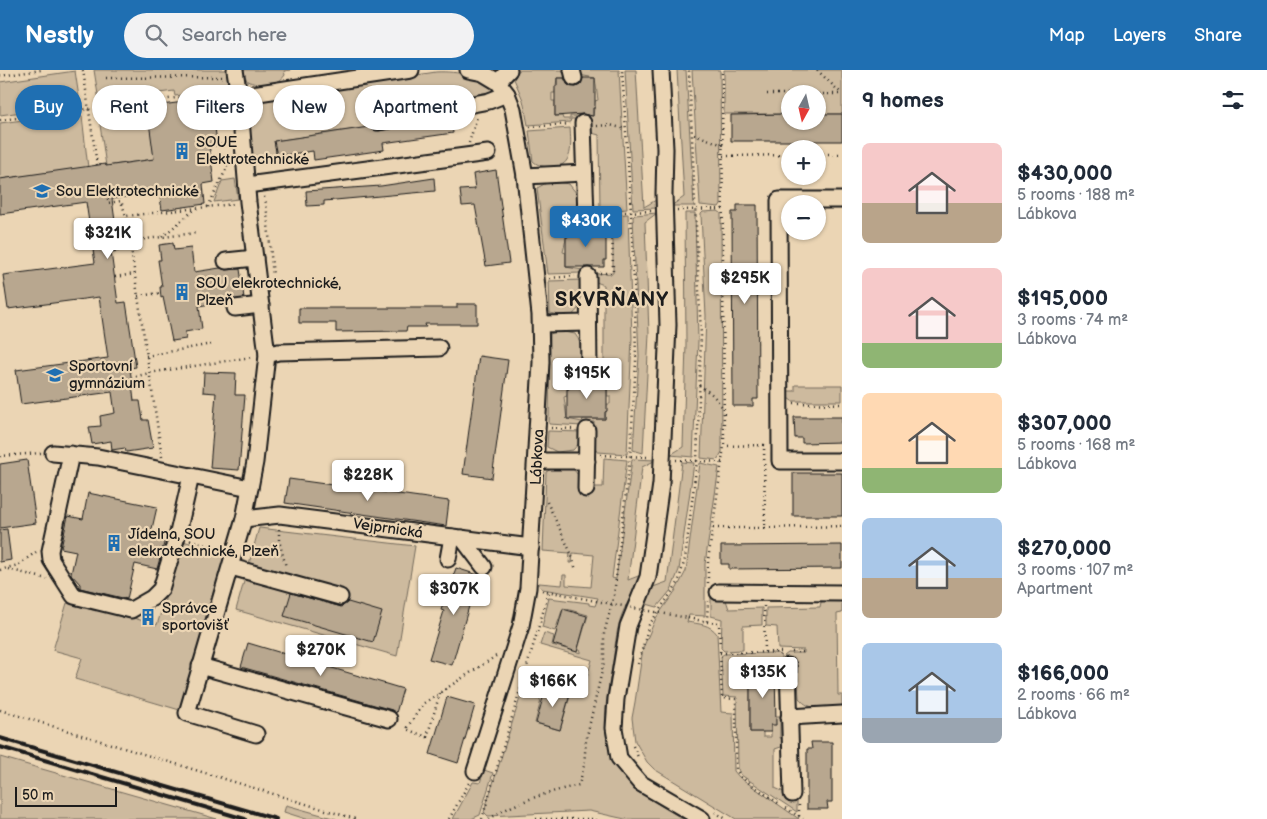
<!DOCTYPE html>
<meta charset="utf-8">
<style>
body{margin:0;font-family:"Balsamiq Sans",sans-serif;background:#f2f2f3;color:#1f2937;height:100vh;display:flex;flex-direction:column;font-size:19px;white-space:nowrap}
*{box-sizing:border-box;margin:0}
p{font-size:16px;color:#747a83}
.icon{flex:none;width:28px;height:28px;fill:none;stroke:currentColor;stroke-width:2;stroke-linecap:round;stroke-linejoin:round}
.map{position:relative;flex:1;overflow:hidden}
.side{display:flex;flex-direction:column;background:#fff;width:425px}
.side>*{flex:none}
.top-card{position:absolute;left:15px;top:15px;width:475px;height:45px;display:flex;gap:10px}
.needle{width:32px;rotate:188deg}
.fabs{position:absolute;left:781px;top:15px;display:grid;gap:10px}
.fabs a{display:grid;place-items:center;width:45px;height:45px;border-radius:50%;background:#fff;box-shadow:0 1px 4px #0004;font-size:25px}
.scale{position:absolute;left:15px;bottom:12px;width:102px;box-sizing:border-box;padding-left:5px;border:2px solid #1c1c1c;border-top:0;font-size:14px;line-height:18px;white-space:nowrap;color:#1c1c1c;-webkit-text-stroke:4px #ebd5b4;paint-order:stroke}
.price{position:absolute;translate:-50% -42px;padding:0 11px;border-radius:5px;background:#fff;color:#222;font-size:16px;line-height:32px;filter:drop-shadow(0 1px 2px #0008)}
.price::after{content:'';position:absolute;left:50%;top:30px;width:15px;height:11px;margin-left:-8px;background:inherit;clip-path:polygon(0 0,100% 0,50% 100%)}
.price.on{background:#1f6fb2;color:#fff}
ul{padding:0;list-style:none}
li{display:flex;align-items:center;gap:15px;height:125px;padding:0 20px}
li span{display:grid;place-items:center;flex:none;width:140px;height:100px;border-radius:8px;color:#555}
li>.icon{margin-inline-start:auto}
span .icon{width:60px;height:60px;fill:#fffc;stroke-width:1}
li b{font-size:21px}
h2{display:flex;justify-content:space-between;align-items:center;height:60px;padding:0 20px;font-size:21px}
.pill{padding:0 18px;border-radius:22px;background:#fff;box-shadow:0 1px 4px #0004;font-size:18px;line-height:45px}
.pill.on{background:#1f6fb2;color:#fff}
header{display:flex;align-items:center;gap:30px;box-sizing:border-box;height:70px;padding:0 25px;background:#1f6fb2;color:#fff}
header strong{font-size:24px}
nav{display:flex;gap:28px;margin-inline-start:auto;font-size:18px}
.search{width:350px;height:45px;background:#f2f2f3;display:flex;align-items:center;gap:12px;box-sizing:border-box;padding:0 18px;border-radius:28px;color:#747a83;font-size:19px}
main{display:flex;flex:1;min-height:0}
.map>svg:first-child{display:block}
</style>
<header>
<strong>Nestly</strong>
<div class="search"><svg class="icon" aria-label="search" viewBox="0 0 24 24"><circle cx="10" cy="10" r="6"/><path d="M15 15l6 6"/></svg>Search here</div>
<nav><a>Map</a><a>Layers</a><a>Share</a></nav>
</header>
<main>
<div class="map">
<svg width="842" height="749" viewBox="0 0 842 749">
<rect width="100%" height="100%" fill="#ebd5b4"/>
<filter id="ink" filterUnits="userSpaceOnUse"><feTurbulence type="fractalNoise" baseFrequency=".02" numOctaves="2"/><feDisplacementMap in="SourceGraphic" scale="10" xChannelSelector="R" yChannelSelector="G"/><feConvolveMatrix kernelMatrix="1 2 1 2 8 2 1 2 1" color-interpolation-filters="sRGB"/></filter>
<g filter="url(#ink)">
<g fill="#cdba9e" stroke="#746b5d">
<path d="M94 0H226L229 18 175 26 174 21 99 31Z"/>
<path d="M243 0H291L284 1 285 5C277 17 259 16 247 11Z"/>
<path d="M519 0H567V8H557L555 23H552V31H555V46H562L563 49H570V46H593L595 31 598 30 595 8 579 5V0H619L627 139 591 142 600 138 599 65 592 63 589 49H571L570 52 528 55 523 30 514 9Z"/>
<path d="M625 0H636L644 137 656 130 657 138 633 139Z"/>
<path d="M677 0H686L694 136H671L684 127Z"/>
<path d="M692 0H720L721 134 719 137 700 135Z"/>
<path d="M724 0H842V44H818V24H790V44H724Z"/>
<path d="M75 1 80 34 0 45V12Z"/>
<path d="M436 2C458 1 481 5 496 22L370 50 371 57 275 71 276 89 252 90 245 34 248 31Z"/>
<path d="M147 34 155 89 106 96 98 41Z"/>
<path d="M79 43 82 46 88 98 0 109V53Z"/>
<path d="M570 58C571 74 574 97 552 97 545 97 538 96 533 91L529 61Z"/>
<path d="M235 109 238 129 214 132 222 111Z"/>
<path d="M550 111 569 114 577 124 579 131V160H568L563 182 566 183V197L582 200 581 203 548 204 537 118Z"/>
<path d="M718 141 721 143 722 382 717 390 701 388 706 246 701 144 703 142Z"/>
<path d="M657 143 645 152 649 264 643 383 633 380 639 286 633 147 635 145Z"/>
<path d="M685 143H695L698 271 693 387 670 385 683 377 686 274Z"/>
<path d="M628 144 632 268 627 384 598 382 594 376V352H583L582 356 549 354 550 264 558 261 575 264C585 276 582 296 582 311L569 312 567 326 564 327 567 349 582 352 583 349H605L607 334H610V326H607V312L594 309 596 295 604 292V215L596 212 594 204 613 203V145Z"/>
<path d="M582 210C582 225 584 240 568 247L550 243 549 211Z"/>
<path d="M795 315H842V331H792L785 326 786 321H795Z"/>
<path d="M548 361 582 362 581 371 573 380 557 382 547 377Z"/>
<path d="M604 388 627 390 612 508 616 509 632 389 656 390 642 397 628 510 641 505C635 521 625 534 620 550 616 563 615 578 613 591 607 628 597 664 618 698 633 721 660 735 683 749H625L589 741 488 746 484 742 521 625 541 630 535 653 560 660 570 626 573 627 574 625 546 616 543 625 528 621 530 607 583 622 592 590 540 575 544 563 554 566 552 575 581 583V581L578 579 588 545 563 538 555 561 542 557 549 528 589 533V535L595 536 598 528 542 519 539 515V513L562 515 563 505H566V515L591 517 594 485 573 483 572 493H569L570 483 543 481 546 402 556 396 572 398 580 407V424L593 425V417H603Z"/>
<path d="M682 392 694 393 679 500 671 520 657 537 643 533 653 517 667 512Z"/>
<path d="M700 393 719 397 705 494V546L689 545 687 552C699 554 710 554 717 564L721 642 733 643 734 701 739 707 799 749H736L654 699 647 692 635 671 632 648 635 632 643 578 656 548 676 520 686 501Z"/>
<path d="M259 458 415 476 397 586 236 540Z"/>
<path d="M183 471 230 485 183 641 75 609 82 588 53 580 67 533 96 541 97 537 157 555Z"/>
<path d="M713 515H716V527L726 530 729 539 762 538V555L743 556V580L724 581 721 578 722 549 711 546V517Z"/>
<path d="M828 527 842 529V543L837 544 838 625H842V637C826 638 810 642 799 628L797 595H784V586L788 583H804V580L778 579 777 557 766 556V538L820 537 821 532 828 531Z"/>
<path d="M778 583 781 586 780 610H775V595H763V590H755V602L750 603V662H763V667H771V655L776 646H780V668H785L784 676 775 679V718L784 722 785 730 797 731V742L741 705 738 699 737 627 723 626 721 586 724 584Z"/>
<path d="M0 687 217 749H0Z"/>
<path d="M484 700 493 703 480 745 471 749H453L473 712 480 713Z"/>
<path d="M286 735 336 749H306L284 742Z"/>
</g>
<g fill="#b8a78f" stroke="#1c1c1c">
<path d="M557 8H564L568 15 576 17 581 14 583 8H595V38H593V46L583 44 555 46V16H557Z"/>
<path d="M191 31 193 44 213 42 217 73 209 74 214 112 203 114 205 134 162 140 159 122 112 129 119 181 111 182 118 233 126 232 136 297 130 298 134 331H140L143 350H148L153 378 126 382 125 378 112 380 111 371 92 374 89 357 101 356 100 346 115 343 112 322 21 334 16 300 108 288 99 227 8 239 3 205 95 193 86 132 0 144V109L105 94 106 96 154 89 147 37Z"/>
<path d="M790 44V51H818V44H842V71H731V45Z"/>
<path d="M451 48 453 63 383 73 384 80 314 90 313 81 277 86 274 71 369 57 379 61Z"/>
<path d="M496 100 509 193 486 196 475 135 462 136 460 120 475 119 473 104Z"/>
<path d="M434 108 435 121 324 131V135L307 136 306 121 381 116Z"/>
<path d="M737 135H757L758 329H753V336H733L732 142H737Z"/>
<path d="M568 160H606V190H604V197H566V167H568Z"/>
<path d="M173 173 174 180 191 178 194 202 220 198 226 200 240 199 244 228 199 236 202 259 185 262 186 269 172 271 163 227 161 228 160 217H162L158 190H161L159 175Z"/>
<path d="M457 234H477V254H425L426 257H407L406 261 336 262V253H299V238H457Z"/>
<path d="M479 286 508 290 492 408 463 404Z"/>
<path d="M204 302 236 303 235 325H245L239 400 210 398 216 323 203 322Z"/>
<path d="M607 311V341L605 342V349H567V319H569V312Z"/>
<path d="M794 347H842V372L802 373V368H795Z"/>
<path d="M27 390 36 453 0 458V394Z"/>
<rect x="793" y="403" width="49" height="43"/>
<path d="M289 409 449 431 446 456 285 433Z"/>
<path d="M88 423 157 437 151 463 166 466 157 499 135 494 127 529 80 518V514L71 504 76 481 61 478 68 446 83 449Z"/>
<path d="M7 459 11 490 0 492V460Z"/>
<path d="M842 475V498L729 499V494H721V476Z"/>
<path d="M456 498 478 505 452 595 429 589 444 541 441 540Z"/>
<path d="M291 523 338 536 341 537 348 532 382 542 373 572 284 546Z"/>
<path d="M563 539 587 546 577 582 553 574Z"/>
<path d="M248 573 403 619 396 643 392 640 241 597Z"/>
<path d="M754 595H775L776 655H771V662H750V602H755Z"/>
<path d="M546 617 570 624 560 660 536 653Z"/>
<path d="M447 627 475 635 458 693 430 684Z"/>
<path d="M811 672H832V732H827L828 739H807V679H812Z"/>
</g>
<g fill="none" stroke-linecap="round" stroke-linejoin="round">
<g stroke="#1c1c1c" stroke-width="19">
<g id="minor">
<path d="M235 0 239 26 248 132 267 285 255 392 244 449 187 643 256 664"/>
<path d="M468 0 483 3 498 12 507 24 513 39 525 106 540 245 541 292 528 518 521 556 475 701"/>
<path d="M572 0 574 8"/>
<path d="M661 0 665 79 664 124 668 255 661 414 648 507 628 556 616 629 614 658 619 688 640 713 702 749"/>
<path d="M498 12 509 0"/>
<path d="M239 26 411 0"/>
<path d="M377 52 489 31 507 24"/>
<path d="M583 53 586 148"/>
<path d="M525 106 584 103"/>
<path d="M247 115 488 83"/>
<path d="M842 130H779L780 391H842"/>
<path d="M226 191 255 188"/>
<path d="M588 206 589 299"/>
<path d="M235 238 261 235"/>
<path d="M541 254 588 253"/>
<path d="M267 285 278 282 439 278"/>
<path d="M53 383 98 387 250 418"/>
<path d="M71 384 50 481 51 490 74 526 131 540 152 528 161 519 178 463 191 406"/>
<path d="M537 391H587"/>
<path d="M586 419 587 360"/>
<path d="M244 449 280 445 531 477"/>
<path d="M462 468 484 497"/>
<path d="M448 489 452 467"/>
<path d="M231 497 340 527"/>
<path d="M718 522 842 523"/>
<path d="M200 596 389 649"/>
<path d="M788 596 792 724"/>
<path d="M789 647 842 644"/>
</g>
</g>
<g stroke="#1c1c1c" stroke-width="2.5" stroke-dasharray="1 4" stroke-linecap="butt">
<path d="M83 0 97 95"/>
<path d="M817 0 842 24"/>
<path d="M0 6 41 0"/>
<path d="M106 8 222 7"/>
<path d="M767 24H790"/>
<path d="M818 24H842"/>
<path d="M0 50 224 22"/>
<path d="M597 56 610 55 626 59"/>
<path d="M530 57 570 54"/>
<path d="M694 64 723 75"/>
<path d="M469 73 477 47"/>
<path d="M210 76 229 74"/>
<path d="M818 84H842"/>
<path d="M723 86 790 85"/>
<path d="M211 90 230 87"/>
<path d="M264 127 266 133 273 206"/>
<path d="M108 129V133L121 131 126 146"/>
<path d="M208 137 230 91"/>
<path d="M677 140 723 139"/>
<path d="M600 143 652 141"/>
<path d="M162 167 194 140"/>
<path d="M129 171 196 163"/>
<path d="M600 203H613L612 142"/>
<path d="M115 207 134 204"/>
<path d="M550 208 575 206"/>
<path d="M138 226 160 223"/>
<path d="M146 286 212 274"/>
<path d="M131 308 149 303 252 287"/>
<path d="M699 315 713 325 723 338"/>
<path d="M794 333 842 334"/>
<path d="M551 358 573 359"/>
<path d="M601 385 648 387"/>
<path d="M0 386 41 383"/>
<path d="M162 387 126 146 234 134"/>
<path d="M676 390 722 392"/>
<path d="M547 432 571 483 576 500"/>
<path d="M713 458H765L764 375 724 376"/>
<path d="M765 458 842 456"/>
<path d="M279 459V470L286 497"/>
<path d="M190 470 221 479"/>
<path d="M8 499 47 509"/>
<path d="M0 500 18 495 36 482"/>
<path d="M708 513V491L724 376 722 0"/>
<path d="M542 520 596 531"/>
<path d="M764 536 765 582"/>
<path d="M688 548 707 552 708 531"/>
<path d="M707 552 719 553 722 628 736 629V700L741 707 781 735"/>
<path d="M792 582H803"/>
<path d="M720 583 784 582"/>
<path d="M638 594 649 555 678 513 685 489 697 391 701 266 689 0"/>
<path d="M440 623 427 667 406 659 424 633 496 586"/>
<path d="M0 640 355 749"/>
<path d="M633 676 638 687"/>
<path d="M799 735V746"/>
<path d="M786 738 803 749"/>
<path d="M715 742 726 749"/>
<path d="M449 749 469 713"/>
<path d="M482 749 549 522"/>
<path d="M489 749C517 731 546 723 579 715L584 696 586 670 604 592V564L614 525 630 387 636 292 635 234 631 141 622 0"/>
<path d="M536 749H599"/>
</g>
<use href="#minor" stroke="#ebd5b4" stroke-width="15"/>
<g stroke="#1c1c1c" stroke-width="4">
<path d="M0 668 276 749"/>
<path d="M0 677 245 749"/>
</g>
<path stroke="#1c1c1c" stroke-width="2.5" stroke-dasharray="1 4" stroke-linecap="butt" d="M596 531 688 548"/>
</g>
</g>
<defs>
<g id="building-bare" transform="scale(1.35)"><path d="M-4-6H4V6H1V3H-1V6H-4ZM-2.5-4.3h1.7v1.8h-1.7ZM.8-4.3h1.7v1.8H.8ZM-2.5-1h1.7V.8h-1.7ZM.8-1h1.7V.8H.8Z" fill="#1f6fb2" stroke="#ebd5b4" stroke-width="2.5" paint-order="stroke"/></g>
<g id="school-bare" transform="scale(1.35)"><path d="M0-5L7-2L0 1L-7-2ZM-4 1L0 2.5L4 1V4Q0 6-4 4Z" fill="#1f6fb2" stroke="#ebd5b4" stroke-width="2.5" paint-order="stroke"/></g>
</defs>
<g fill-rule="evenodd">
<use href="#building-bare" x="182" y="81"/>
<use href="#school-bare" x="42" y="121"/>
<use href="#building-bare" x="182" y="222"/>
<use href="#school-bare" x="55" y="305"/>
<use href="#building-bare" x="114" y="473"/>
<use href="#building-bare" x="148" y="547"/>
</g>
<g text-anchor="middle" stroke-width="4.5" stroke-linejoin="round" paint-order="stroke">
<g font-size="15" fill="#1c1c1c" stroke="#ebd5b4" text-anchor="start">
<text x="196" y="77">SOUE<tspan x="196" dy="17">Elektrotechnické</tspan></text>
<text x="56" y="126">Sou Elektrotechnické</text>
<text x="196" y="218">SOU elekrotechnické,<tspan x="196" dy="17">Plzeň</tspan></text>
<text x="69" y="301">Sportovní<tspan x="69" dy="17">gymnázium</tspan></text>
<text x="128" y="469">Jídelna, SOU<tspan x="128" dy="17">elekrotechnické, Plzeň</tspan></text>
<text x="162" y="543">Správce<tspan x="162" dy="17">sportovišť</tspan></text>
</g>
<g font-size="15" fill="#1c1c1c" stroke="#ebd5b4">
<text transform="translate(537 387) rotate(-87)" y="5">Lábkova</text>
<text transform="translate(388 458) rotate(8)" y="5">Vejprnická</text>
</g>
<g font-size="20" font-weight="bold" letter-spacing="1" fill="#1c1c1c" stroke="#ebd5b4">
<text x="612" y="236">SKVRŇANY</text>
</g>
</g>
</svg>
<div class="fabs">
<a><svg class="needle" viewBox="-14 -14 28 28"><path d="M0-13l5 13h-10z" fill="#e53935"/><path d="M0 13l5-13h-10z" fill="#747a83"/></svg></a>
<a>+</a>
<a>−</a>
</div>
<div class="scale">50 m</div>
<b class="price on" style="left:586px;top:178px">$430K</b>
<b class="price" style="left:108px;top:190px">$321K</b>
<b class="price" style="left:745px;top:235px">$295K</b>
<b class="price" style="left:587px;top:330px">$195K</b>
<b class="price" style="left:368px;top:432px">$228K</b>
<b class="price" style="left:454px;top:546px">$307K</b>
<b class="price" style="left:321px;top:607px">$270K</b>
<b class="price" style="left:763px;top:629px">$135K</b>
<b class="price" style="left:553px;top:638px">$166K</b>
<div class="top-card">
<a class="pill on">Buy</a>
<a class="pill">Rent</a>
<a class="pill">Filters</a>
<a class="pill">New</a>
<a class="pill">Apartment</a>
</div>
</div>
<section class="side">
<h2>9 homes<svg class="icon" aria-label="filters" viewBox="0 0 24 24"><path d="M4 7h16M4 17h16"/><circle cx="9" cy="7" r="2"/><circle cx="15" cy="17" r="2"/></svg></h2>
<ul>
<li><span style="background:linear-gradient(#f6c9c9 60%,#b9a48a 0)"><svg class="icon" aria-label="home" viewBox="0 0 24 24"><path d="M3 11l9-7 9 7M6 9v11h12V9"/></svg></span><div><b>$430,000</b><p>5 rooms · 188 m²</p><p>Lábkova</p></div></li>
<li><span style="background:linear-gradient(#f6c9c9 75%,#8fb573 0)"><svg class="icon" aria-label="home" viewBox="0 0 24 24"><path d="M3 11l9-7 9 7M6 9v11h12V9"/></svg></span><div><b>$195,000</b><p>3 rooms · 74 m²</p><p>Lábkova</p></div></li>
<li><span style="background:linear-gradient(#ffd9b3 75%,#8fb573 0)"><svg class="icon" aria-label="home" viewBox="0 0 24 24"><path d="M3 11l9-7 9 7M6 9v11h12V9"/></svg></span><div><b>$307,000</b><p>5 rooms · 168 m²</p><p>Lábkova</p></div></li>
<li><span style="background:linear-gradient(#a9c7e8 60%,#b9a48a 0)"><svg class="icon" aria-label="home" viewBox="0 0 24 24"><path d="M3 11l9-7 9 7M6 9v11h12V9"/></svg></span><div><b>$270,000</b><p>3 rooms · 107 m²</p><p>Apartment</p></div></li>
<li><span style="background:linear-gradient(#a9c7e8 75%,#9aa5b1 0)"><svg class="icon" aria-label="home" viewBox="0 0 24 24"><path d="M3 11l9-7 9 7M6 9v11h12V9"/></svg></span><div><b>$166,000</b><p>2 rooms · 66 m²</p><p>Lábkova</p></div></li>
</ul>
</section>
</main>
